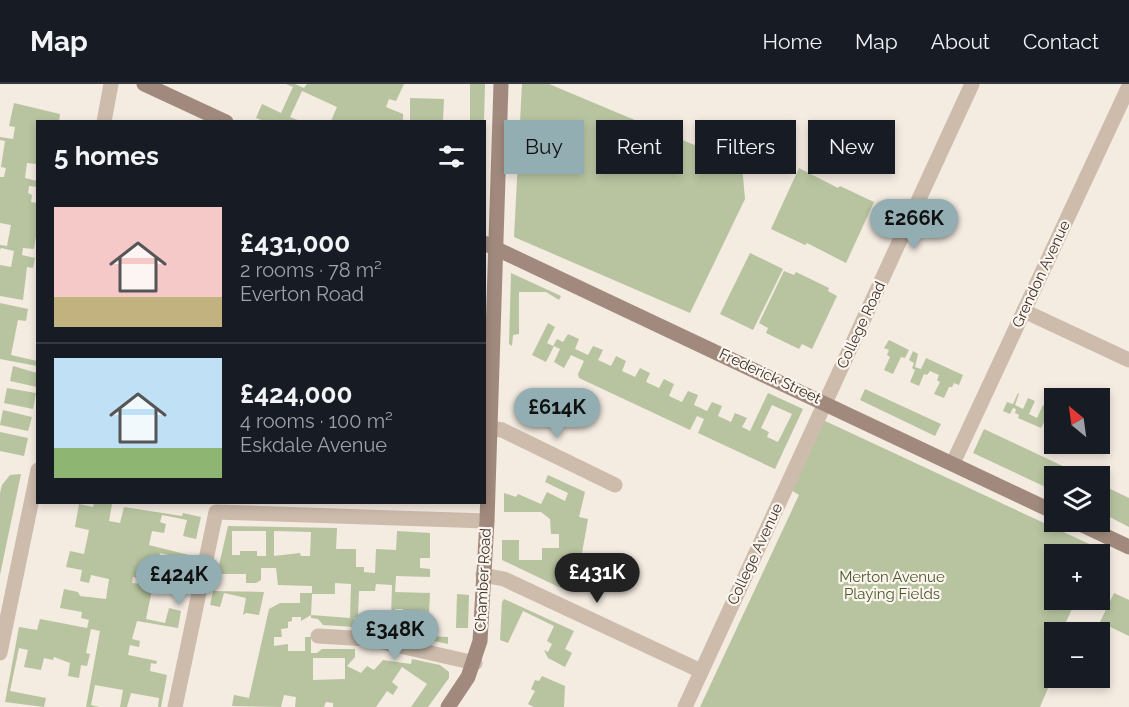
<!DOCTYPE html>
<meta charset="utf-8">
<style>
body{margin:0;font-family:Raleway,sans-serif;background:#242831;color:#f1f3f6;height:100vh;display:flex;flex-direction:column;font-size:22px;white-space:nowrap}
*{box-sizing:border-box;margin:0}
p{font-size:20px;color:#9ea1a6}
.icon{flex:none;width:33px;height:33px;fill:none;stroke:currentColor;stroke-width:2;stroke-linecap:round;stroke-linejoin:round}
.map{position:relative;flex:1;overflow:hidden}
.sheet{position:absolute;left:36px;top:36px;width:450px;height:384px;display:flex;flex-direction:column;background:#171b24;border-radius:0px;box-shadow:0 3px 9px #0003}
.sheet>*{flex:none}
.top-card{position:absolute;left:504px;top:36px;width:534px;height:54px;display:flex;gap:12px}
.needle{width:39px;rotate:331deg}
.controls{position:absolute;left:1044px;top:304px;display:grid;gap:12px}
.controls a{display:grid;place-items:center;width:66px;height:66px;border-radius:0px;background:#171b24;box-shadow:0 3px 9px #0003;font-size:30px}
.price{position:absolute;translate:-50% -51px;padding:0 14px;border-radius:21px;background:#92aeb2;color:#111;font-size:20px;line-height:39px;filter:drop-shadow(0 2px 3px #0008)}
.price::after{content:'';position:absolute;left:50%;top:36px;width:18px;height:14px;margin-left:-9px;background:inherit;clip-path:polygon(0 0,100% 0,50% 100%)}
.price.active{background:#222;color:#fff}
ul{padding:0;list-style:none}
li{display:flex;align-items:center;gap:18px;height:150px;padding:0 18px}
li+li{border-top:2px solid #363941}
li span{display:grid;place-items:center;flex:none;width:168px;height:120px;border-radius:0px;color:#555}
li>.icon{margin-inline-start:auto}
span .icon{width:72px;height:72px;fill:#fffc;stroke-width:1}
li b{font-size:26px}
h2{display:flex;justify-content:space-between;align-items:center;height:72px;padding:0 18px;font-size:26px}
.tag{padding:0 21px;border-radius:0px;background:#171b24;box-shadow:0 3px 9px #0003;font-size:21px;line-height:54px}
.tag.active{background:#92aeb2;color:#111}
header{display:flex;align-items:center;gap:36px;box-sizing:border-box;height:84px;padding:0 30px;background:#171b24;border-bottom:2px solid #363941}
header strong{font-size:28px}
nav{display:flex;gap:33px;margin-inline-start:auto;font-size:21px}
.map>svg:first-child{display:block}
</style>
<header>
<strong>Map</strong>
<nav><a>Home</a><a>Map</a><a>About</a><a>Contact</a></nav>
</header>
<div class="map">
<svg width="1129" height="623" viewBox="0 0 1129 623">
<rect width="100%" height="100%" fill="#f4ebe1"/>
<g fill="#b8c4a0" fill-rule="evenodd">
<path d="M286 0H295L304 4 307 0H404L396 17 389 15 386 23 403 30V37H331L337 23 302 7 290 33 300 37H264L256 34 262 20 281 29 293 3Z"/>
<path d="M470 0H485L484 37H470Z"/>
<path d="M522 0H549L742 81 745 115 690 229 514 153Z"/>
<path d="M410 14 444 15 443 37H405H410Z"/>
<path d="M14 19 60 30 59 37 38 38 37 80 27 79 25 94 37 97V103L29 102 28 109 32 111 31 118 37 119V146L34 165 23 164 22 171 35 174 33 184 27 183 23 216 0 212V181L11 183 14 167 1 164 0 166V161L7 162 11 141 0 139V93H4L6 84 1 83 5 57 0 56V53L13 55 15 43 9 42Z"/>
<path d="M799 84 838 104 840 102 874 118 846 179 807 159 805 161 771 145Z"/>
<path d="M750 169 783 185 753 246 720 230Z"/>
<path d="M784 187 794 191 796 188 829 204 828 207 837 212 812 265 802 260 799 265 766 249 768 244 759 239Z"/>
<path d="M511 189 561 212 559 216 546 208H519V250L513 251 512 262 509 260Z"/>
<path d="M0 219 28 225 26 237 18 236 11 271 37 277V282L0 275Z"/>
<path d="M548 239 555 243 547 259 553 262 557 255 563 258 568 250 579 255 575 265 588 271 593 262 603 266 598 276 611 282 616 272 626 277 622 287 635 293 640 284 650 289 646 298 659 304 664 295 674 300 669 312 682 318 688 307 698 311 694 321 707 327 712 318 722 322 718 332 731 338 735 329 747 334 742 343 750 347 768 309 803 325 775 385 698 349 704 335 697 332 690 346 579 294 578 290 584 277 571 271 564 284 554 278 560 265 554 262 546 278 532 271ZM772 321 792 330 778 358 767 353 769 348 761 344Z"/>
<path d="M889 256 909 266 905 274 901 273 893 290 884 286 890 273 887 271 889 266 884 264Z"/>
<path d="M913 267 918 270 915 283 921 285 926 274 963 291 959 301 954 299 952 303H949L944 314 934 310 940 298 937 296 939 291 930 287 927 291 924 290 919 302 910 298 915 286 912 284 914 279 909 276Z"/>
<path d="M13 282 37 289V303L10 297Z"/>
<path d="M7 304 36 309 33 325 4 319Z"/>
<path d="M865 305 941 340 935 352 860 316Z"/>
<path d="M1018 309 1019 310 1015 321 1023 325 1028 314 1035 317 1029 330 1037 334 1043 321 1054 327V351L1050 348 1051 345 1048 343 1050 337 1046 335 1041 344 1018 334 1019 331 1015 329 1016 325 1013 324 1010 330 1003 327 1007 318 1013 320Z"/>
<path d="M3 326 32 333 28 347 0 341Z"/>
<path d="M823 336 1100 465 1097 471H1054V516H1076L1061 549H1054V590L1040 623H700L799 411 791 406Z"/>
<path d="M984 345 1086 393H1054V407L973 369Z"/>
<path d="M0 348 28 354 24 372 0 367Z"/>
<path d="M21 390 0 491V409L2 401 10 391Z"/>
<path d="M548 391 585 408 579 433 588 435 582 469 578 483 569 482 563 505 502 476V456H519V476H542V464H559V450H551L550 435 541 428H504V409L516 413 518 410 541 420 547 408 565 417 568 409 545 398Z"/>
<path d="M1100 400 1129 414V443L1100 428Z"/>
<path d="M94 419 112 420 109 437 120 439 124 423 182 432 183 429 201 433 196 455 183 452 187 436 162 431 160 438 166 440 164 449 152 447 149 461 193 472 186 509 152 506 146 535 165 539 169 524 181 527 178 544 137 537 132 555 140 557 139 563 130 561 128 571 157 577 156 580 151 579 150 587 167 591 161 623H158L159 614 131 609 127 623H120L123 606 95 601 91 621 99 623H86L100 547 91 545 86 569 90 570 87 582 81 581 79 594 68 592 70 579 54 573 53 576 44 574 41 586 24 583 28 566 19 564 10 607 46 614 44 623 5 618 19 543 37 546 40 535 87 544 89 536 81 534 82 528 60 524 64 505 78 508 80 512 106 515 109 495 91 491 89 499 80 497 82 486 66 483 70 467 84 470 89 446 75 443 79 420 93 423ZM160 469 178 473 173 503 132 499 133 493 144 495 147 483 157 485Z"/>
<path d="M228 442 337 444 336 465H356V483H364V488L375 489 376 465 396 466 397 447 430 449V474H420V484L430 485V493L396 492 395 508 430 509 428 552 448 553V560L402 550 403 525H395L394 548 374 543 375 534H391L392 501 376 500 375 507H359L358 533 354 534V543L323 541 318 535 311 534V531L301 537V533H292V537L288 538V544L281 545 282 553H274V562L288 560V567H305V553H311V569H317L322 565H355V573L347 582 361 589 367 582 374 586 383 576 411 580 412 575 440 581 449 588V594L428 623H411L427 600 402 583 392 598 398 603 393 611 387 607 376 623H333V619L326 618 324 623H295L296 613 284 611 281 623 232 622 234 611 249 614 269 525 280 519H300V509H312V502L278 501 276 484H261V496L256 499H246V490H217ZM232 447H266V472H257V467H240V471H232ZM274 447 311 448 310 472H301L300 469 274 472ZM335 499 351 500 350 534 311 531 312 510H335ZM313 574H345V595L313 596Z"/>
<path d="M213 507 264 508 259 531 246 529 243 531 246 514 224 509 220 523 210 521Z"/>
<path d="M1114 509 1129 516V552L1100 538Z"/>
<path d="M457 510 469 511 468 544H456Z"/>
<path d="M504 515 574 547 565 565 572 569 565 583 548 574 544 566 548 568 552 560 547 557 554 542 523 527 508 559 500 556 502 518Z"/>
<path d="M542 592 565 602 564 623H534L528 620 535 607 531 605 535 596 539 597Z"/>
</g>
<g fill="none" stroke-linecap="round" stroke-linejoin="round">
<g stroke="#cdbbac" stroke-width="15">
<path d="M104 38 111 0"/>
<path d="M1024 227 1129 276"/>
<path d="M490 344 502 346 615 401"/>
<path d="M953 379 1129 2"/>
<path d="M483 491 504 495 701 587"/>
<path d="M318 552 369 555 475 579"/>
<path d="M0 569 38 386"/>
<path d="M175 623 216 428 487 437"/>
<path d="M685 623 972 0"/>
</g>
<g stroke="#a18a7d" stroke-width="15">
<path d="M144 0 226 38"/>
<path d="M484 159 1054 428"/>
<path d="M1076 438 1129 463"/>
<path d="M448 623 468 593 480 557 487 437 501 0"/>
</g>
</g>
<g text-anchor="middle" stroke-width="4.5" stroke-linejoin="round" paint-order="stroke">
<g font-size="15" fill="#3b302b" stroke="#fbf5ee">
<text transform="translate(1041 190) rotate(-65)" y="5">Grendon Avenue</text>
<text transform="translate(861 241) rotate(-65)" y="5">College Road</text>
<text transform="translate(770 292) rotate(25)" y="5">Frederick Street</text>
<text transform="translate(755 470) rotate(-65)" y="5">College Avenue</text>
<text transform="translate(483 496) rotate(-87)" y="5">Chamber Road</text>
</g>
<g font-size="15" fill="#4a5a2e" stroke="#fbf5ee">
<text x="892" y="498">Merton Avenue<tspan x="892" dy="17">Playing Fields</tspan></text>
</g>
</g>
</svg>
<div class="controls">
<a><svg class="needle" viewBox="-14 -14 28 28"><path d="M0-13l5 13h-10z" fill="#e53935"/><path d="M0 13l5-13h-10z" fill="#9ea1a6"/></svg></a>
<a><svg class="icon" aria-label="layers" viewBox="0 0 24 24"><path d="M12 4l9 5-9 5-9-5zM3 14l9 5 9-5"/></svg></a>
<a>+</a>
<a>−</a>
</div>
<b class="price" style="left:914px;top:166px">£266K</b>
<b class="price" style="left:557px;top:355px">£614K</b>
<b class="price active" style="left:597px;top:520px">£431K</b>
<b class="price" style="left:179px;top:522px">£424K</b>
<b class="price" style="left:395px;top:577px">£348K</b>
<div class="top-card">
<a class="tag active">Buy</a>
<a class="tag">Rent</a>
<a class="tag">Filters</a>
<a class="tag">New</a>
</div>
<section class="sheet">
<h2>5 homes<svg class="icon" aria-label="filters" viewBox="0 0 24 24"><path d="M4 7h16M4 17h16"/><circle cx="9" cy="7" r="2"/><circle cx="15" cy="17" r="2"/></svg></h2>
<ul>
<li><span style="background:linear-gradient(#f6c9c9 75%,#c2b280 0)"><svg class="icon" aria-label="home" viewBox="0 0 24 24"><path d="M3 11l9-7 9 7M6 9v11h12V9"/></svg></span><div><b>£431,000</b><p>2 rooms · 78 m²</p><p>Everton Road</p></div></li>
<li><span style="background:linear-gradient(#bfe0f5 75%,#8fb573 0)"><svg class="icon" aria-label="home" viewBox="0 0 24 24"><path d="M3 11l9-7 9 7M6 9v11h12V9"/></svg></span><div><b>£424,000</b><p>4 rooms · 100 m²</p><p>Eskdale Avenue</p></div></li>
</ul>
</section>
</div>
